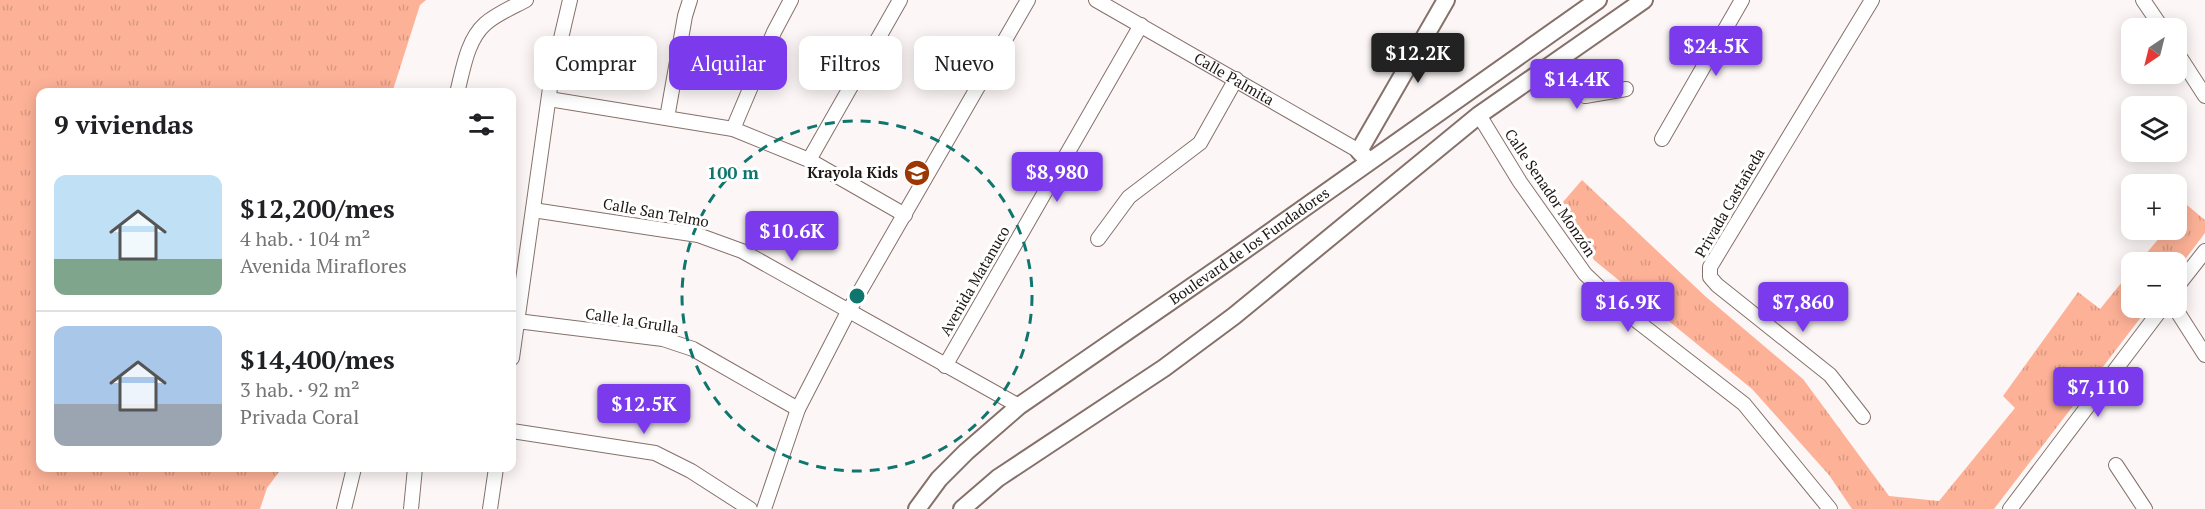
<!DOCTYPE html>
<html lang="es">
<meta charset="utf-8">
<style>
body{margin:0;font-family:"PT Serif",serif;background:#f6f6f6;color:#202124;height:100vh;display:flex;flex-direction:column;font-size:22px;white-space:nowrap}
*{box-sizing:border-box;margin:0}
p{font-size:20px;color:#757577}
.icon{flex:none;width:33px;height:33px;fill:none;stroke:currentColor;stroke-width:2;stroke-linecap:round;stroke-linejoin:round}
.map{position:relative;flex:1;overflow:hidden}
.details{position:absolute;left:36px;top:88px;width:480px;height:384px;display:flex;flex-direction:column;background:#fff;border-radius:12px;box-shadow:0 3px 15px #0003}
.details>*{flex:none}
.guide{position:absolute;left:534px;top:36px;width:570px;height:54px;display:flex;gap:12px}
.needle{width:39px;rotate:215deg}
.buttons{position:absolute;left:2121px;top:18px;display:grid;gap:12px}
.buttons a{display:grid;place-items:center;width:66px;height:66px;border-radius:12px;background:#fff;box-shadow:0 3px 15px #0003;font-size:30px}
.price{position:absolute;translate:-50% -51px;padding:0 14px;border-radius:6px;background:#7c3aed;color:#fff;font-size:20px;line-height:39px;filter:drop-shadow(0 2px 3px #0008)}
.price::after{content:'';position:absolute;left:50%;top:36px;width:18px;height:14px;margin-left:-9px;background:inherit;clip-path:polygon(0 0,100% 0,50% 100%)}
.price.active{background:#222;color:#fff}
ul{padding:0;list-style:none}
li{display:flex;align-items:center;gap:18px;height:150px;padding:0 18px}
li+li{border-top:2px solid #e0e0e0}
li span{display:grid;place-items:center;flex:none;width:168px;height:120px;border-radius:12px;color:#555}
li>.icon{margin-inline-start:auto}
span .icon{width:72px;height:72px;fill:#fffc;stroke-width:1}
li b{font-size:26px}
h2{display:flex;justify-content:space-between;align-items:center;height:72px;padding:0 18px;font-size:26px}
.tag{padding:0 21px;border-radius:12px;background:#fff;box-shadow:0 3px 15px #0003;font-size:21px;line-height:54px}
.tag.active{background:#7c3aed;color:#fff}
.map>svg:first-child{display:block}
</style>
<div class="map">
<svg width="2205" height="509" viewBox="0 0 2205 509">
<defs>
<pattern id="grass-tufts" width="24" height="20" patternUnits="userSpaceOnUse" patternTransform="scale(1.5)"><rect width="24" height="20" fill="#fdb297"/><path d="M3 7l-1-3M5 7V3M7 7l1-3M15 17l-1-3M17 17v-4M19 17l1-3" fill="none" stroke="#d89881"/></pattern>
</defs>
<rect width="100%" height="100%" fill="#fcf7f6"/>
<g fill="url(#grass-tufts)">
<path d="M0 0H426L420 5 392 93H40V468H282L267 488 260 509H0Z"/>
<path d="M1582 180 1705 296 1803 379 1889 496 1939 501 2015 408 2003 396 2078 292 2100 309 2131 271 2132 308H2148L1994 509H1852L1829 475 1752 389 1594 260 1563 202Z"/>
<path d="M2187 205 2205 220V233L2177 270 2176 262H2139L2166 230H2176L2177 217Z"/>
</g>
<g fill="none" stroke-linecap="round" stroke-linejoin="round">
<g stroke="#86716a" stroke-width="16">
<g id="minor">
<path id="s1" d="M1096 0 1359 151"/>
<path d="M2143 0 2162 28"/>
<path d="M2176 51 2205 96"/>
<path d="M1540 72 1562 86 1585 96 1626 89"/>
<path d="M457 93C463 70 467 40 485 24 496 14 513 7 526 0"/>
<path d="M549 99 733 129 809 160 905 215"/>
<path d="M1479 115 1520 182 1585 274 1624 311 1744 404 1830 509"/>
<path d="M667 118 685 16 690 0"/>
<path d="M733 129 774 32 791 0"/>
<path d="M1662 139 1742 0"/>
<path d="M809 160 900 0"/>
<path d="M533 210 698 235 742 251 1019 406"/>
<path d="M1098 239 1129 197 1200 143 1236 79"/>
<path d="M2176 288 2205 251"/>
<path d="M2175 308 2205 355"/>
<path d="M517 321 663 339 693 349 798 409"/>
<path d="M512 358 551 81 570 0"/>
<path d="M945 366 1141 25"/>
<path d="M1863 417 1830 375 1717 285 1710 277V267L1872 0"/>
<path d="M512 431 655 453 691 471 750 509"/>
<path d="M2116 465 2145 509"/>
<path d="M344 509 354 468"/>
<path d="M411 509 415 468"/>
<path d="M490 509 496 468"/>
<path d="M764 509 798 409 848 312 1028 0"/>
<path d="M2010 509 2162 308"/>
</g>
</g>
<g stroke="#86716a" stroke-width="20">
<g id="major">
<path d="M1369 161 1359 151 1446 0"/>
<path id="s2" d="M917 509 939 479 966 452 1019 406 1232 259 1598 0"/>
<path d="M962 509 998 478 1164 368 1234 316 1479 115 1644 0"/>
</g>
</g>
<use href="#minor" stroke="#fff" stroke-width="14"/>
<use href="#major" stroke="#fff" stroke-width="16"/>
</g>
<circle fill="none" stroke="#0f766e" stroke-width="3" stroke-dasharray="10 8" cx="857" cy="296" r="175"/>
<defs>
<g id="school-disc" transform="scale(1.35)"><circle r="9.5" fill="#9b3703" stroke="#fff"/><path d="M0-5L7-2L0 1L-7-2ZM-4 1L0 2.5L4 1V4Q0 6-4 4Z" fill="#fff"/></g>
</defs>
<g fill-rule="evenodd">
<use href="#school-disc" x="917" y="173"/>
</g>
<g text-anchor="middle" stroke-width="6" stroke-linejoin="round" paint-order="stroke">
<g font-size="15" fill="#1e1613" stroke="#fff">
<text dy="5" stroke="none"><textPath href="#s1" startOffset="159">Calle Palmita</textPath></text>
<text transform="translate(1550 193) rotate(56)" y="5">Calle Senador Monzón</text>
<text transform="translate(1730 203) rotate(-60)" y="5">Privada Castañeda</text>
<text transform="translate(656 213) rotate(10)" y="5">Calle San Telmo</text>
<text dy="5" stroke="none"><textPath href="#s2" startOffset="426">Boulevard de los Fundadores</textPath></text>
<text transform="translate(975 281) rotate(-60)" y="5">Avenida Matanuco</text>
<text transform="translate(632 321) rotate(9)" y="5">Calle la Grulla</text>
</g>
<g font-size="15" font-weight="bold" fill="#1e1613" stroke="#fff" text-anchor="end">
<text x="898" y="178">Krayola Kids</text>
</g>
</g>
<circle cx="857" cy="296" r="9" fill="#0f766e" stroke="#fff" stroke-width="3"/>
<g font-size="18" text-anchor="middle" font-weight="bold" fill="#0f766e" stroke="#fff" stroke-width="6" stroke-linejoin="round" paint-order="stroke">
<text x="733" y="179">100 m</text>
</g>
</svg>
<div class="buttons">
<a><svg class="needle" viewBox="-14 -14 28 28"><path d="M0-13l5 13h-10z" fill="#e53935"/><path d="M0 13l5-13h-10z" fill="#757577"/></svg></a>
<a><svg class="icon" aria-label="layers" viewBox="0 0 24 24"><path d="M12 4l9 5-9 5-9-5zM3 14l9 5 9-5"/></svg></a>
<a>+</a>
<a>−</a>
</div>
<b class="price" style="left:1716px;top:77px">$24.5K</b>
<b class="price active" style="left:1418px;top:84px">$12.2K</b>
<b class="price" style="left:1577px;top:110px">$14.4K</b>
<b class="price" style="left:1057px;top:203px">$8,980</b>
<b class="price" style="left:792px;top:262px">$10.6K</b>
<b class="price" style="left:1628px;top:333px">$16.9K</b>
<b class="price" style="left:1803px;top:333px">$7,860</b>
<b class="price" style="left:2098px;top:418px">$7,110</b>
<b class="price" style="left:644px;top:435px">$12.5K</b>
<div class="guide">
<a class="tag">Comprar</a>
<a class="tag active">Alquilar</a>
<a class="tag">Filtros</a>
<a class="tag">Nuevo</a>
</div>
<section class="details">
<h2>9 viviendas<svg class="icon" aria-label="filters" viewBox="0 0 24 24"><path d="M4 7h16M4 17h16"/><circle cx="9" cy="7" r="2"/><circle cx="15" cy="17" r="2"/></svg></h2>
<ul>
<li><span style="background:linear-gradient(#bfe0f5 70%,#7fa58c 0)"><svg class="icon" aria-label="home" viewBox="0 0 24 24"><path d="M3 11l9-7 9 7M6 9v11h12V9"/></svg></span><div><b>$12,200/mes</b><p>4 hab. · 104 m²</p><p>Avenida Miraflores</p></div></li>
<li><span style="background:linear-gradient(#a9c7e8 65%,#9aa5b1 0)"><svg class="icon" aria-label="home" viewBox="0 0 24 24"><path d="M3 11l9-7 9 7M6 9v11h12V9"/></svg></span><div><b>$14,400/mes</b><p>3 hab. · 92 m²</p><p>Privada Coral</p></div></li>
</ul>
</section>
</div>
